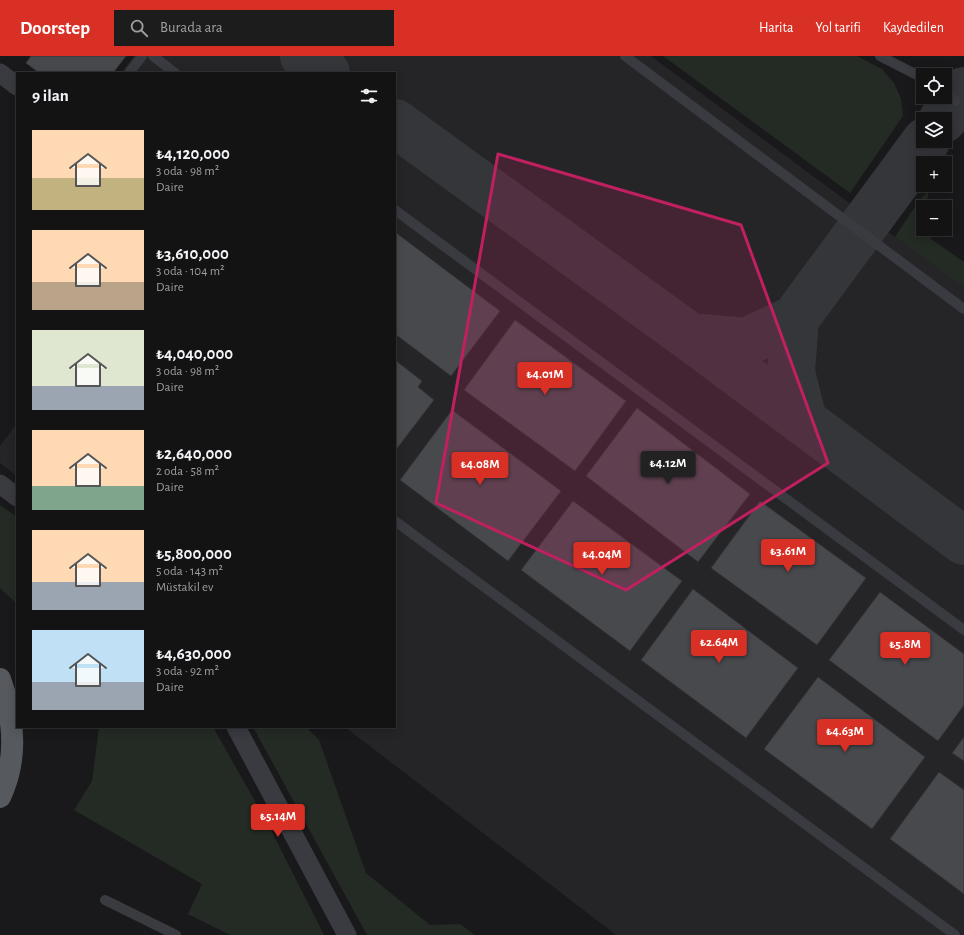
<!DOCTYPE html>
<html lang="tr">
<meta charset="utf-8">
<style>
body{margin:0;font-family:"Alegreya Sans",sans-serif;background:#1c1c1d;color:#f1f3f6;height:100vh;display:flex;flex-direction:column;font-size:15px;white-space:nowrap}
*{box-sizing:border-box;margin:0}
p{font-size:13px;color:#9d9ea0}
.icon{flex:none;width:22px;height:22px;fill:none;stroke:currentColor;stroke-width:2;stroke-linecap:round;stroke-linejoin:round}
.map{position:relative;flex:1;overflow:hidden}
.drawer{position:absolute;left:16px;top:16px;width:380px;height:656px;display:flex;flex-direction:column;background:#131314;border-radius:0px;box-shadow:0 2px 10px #0003,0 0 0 1px #323234}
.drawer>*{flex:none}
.tools{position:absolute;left:916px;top:12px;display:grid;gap:8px}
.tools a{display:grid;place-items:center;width:36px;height:36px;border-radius:0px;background:#131314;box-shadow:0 2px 10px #0003,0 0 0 1px #323234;font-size:20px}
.price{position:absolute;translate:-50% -34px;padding:0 9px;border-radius:4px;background:#d93025;color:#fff;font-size:13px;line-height:26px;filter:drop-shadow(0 1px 2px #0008)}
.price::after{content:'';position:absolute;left:50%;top:24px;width:12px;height:9px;margin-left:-6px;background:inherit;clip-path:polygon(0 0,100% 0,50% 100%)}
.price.on{background:#222;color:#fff}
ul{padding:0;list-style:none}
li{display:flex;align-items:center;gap:12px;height:100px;padding:0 16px}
li span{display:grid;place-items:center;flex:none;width:112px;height:80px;border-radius:0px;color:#555}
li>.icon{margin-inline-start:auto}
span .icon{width:48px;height:48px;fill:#fffc;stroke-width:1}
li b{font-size:17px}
h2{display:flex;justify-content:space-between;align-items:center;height:48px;padding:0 16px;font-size:17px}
header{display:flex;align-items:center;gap:24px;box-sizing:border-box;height:56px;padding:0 20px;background:#d93025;color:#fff}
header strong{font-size:19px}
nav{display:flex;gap:22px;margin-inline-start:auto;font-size:14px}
.search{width:280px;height:36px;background:#1c1c1d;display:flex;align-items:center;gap:10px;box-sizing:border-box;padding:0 14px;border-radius:0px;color:#9d9ea0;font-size:15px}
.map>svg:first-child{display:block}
</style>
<header>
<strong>Doorstep</strong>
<div class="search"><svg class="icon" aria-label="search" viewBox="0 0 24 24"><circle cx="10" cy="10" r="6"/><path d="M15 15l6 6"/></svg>Burada ara</div>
<nav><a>Harita</a><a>Yol tarifi</a><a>Kaydedilen</a></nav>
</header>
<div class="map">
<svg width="964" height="879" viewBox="0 0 964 879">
<rect width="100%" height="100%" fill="#19191b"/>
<g fill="#252528">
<path d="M134 0H651L964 232V879H616L345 671H395V17H121Z"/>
<path d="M17 367V420L0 407V390Z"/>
</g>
<g fill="#232b24">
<path d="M663 0H857L882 13 894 27 901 43 903 60 850 137Z"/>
<path d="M929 134 926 151H923V173H934L931 177V183L964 206V232L895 181 916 149Z"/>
<path d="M0 449 17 461V548L0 532Z"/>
<path d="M99 671H213L269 770 324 879H230L188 858 202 828 74 754 92 725Z"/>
<path d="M253 671H306L319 684 366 817 430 869 460 868 475 879H367Z"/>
</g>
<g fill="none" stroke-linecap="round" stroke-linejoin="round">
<g stroke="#35363a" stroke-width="48">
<path d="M304 0 326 17"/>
<path d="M943 63 964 35"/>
<path d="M395 67 690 281 746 286 795 263 926 85"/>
<path d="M795 263 791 316 803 365 964 485"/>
<path d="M690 281 803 365"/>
</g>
</g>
<g fill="#48494d" stroke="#333337">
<path d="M31 0H126L113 17H39L26 7Z"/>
<path d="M395 176 500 255 451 320 395 278Z"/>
<path d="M515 264 626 345 575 415 464 334Z"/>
<path d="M395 304 422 325 418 331 434 344 395 395Z"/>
<path d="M637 352 750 438 698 506 586 420Z"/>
<path d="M452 354 561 435 508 505 400 424Z"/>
<path d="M573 445 682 525 630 595 521 514Z"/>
<path d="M760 445 866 522 817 589 711 512Z"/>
<path d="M693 533 798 612 746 682 641 604Z"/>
<path d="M880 536 964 598V649L938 685 829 604Z"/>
<path d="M818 621 925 701 872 773 764 693Z"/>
<path d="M964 681V705L952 697Z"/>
<path d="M939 716 964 734V838L890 783Z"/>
</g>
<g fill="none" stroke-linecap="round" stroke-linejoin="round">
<g stroke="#3a3b40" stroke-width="10">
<path d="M153 0 175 17"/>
<path d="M625 0 964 253"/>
<path d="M880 0 923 22"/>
<path d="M129 17 142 0"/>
<path d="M945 37 956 45"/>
<path d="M395 154 964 574"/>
<path d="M395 465 955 879"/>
<path d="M105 844 176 879"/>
</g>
<g stroke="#3a3b40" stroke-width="19">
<path d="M0 17 17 30"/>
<path d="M0 428 17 441"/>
<path d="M236 671 347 879"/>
</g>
<path stroke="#56595e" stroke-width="22" d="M0 623C14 661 18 703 0 741"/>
</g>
<path fill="#c12060" fill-opacity="0.2" stroke="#c12060" stroke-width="3" stroke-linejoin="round" d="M498 98 741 169 828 407 626 534 436 447Z"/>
</svg>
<div class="tools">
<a><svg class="icon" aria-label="locate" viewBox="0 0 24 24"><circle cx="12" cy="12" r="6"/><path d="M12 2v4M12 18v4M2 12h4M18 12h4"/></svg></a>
<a><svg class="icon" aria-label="layers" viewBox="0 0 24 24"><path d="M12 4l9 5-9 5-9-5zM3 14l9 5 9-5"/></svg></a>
<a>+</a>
<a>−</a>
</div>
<b class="price" style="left:545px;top:340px">₺4.01M</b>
<b class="price on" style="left:668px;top:429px">₺4.12M</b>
<b class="price" style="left:480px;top:430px">₺4.08M</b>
<b class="price" style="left:788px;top:517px">₺3.61M</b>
<b class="price" style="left:602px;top:520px">₺4.04M</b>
<b class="price" style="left:719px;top:608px">₺2.64M</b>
<b class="price" style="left:905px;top:610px">₺5.8M</b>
<b class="price" style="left:845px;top:697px">₺4.63M</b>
<b class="price" style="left:278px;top:782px">₺5.14M</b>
<section class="drawer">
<h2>9 ilan<svg class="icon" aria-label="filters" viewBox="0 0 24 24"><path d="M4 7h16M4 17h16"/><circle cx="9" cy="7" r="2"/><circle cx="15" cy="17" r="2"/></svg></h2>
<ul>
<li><span style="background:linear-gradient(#ffd9b3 60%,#c2b280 0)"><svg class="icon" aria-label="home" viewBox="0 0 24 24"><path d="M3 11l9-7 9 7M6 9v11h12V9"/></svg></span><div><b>₺4,120,000</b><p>3 oda · 98 m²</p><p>Daire</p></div></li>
<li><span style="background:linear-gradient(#ffd9b3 65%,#b9a48a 0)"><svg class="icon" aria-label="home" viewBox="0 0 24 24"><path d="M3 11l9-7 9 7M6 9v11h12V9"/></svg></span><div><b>₺3,610,000</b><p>3 oda · 104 m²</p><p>Daire</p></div></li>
<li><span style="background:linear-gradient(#dfe7d0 70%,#9aa5b1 0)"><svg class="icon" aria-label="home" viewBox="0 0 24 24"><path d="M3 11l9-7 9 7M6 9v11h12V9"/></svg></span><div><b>₺4,040,000</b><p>3 oda · 98 m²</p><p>Daire</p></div></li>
<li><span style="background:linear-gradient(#ffd9b3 70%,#7fa58c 0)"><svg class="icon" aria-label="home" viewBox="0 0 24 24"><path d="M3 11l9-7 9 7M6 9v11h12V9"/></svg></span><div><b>₺2,640,000</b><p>2 oda · 58 m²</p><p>Daire</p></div></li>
<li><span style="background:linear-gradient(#ffd9b3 65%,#9aa5b1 0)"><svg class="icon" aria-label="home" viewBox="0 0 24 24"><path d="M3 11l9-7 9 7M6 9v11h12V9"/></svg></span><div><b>₺5,800,000</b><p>5 oda · 143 m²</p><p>Müstakil ev</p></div></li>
<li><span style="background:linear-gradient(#bfe0f5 65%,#9aa5b1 0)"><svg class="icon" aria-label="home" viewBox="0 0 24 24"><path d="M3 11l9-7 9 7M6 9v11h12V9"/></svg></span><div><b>₺4,630,000</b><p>3 oda · 92 m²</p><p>Daire</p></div></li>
</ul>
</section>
</div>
